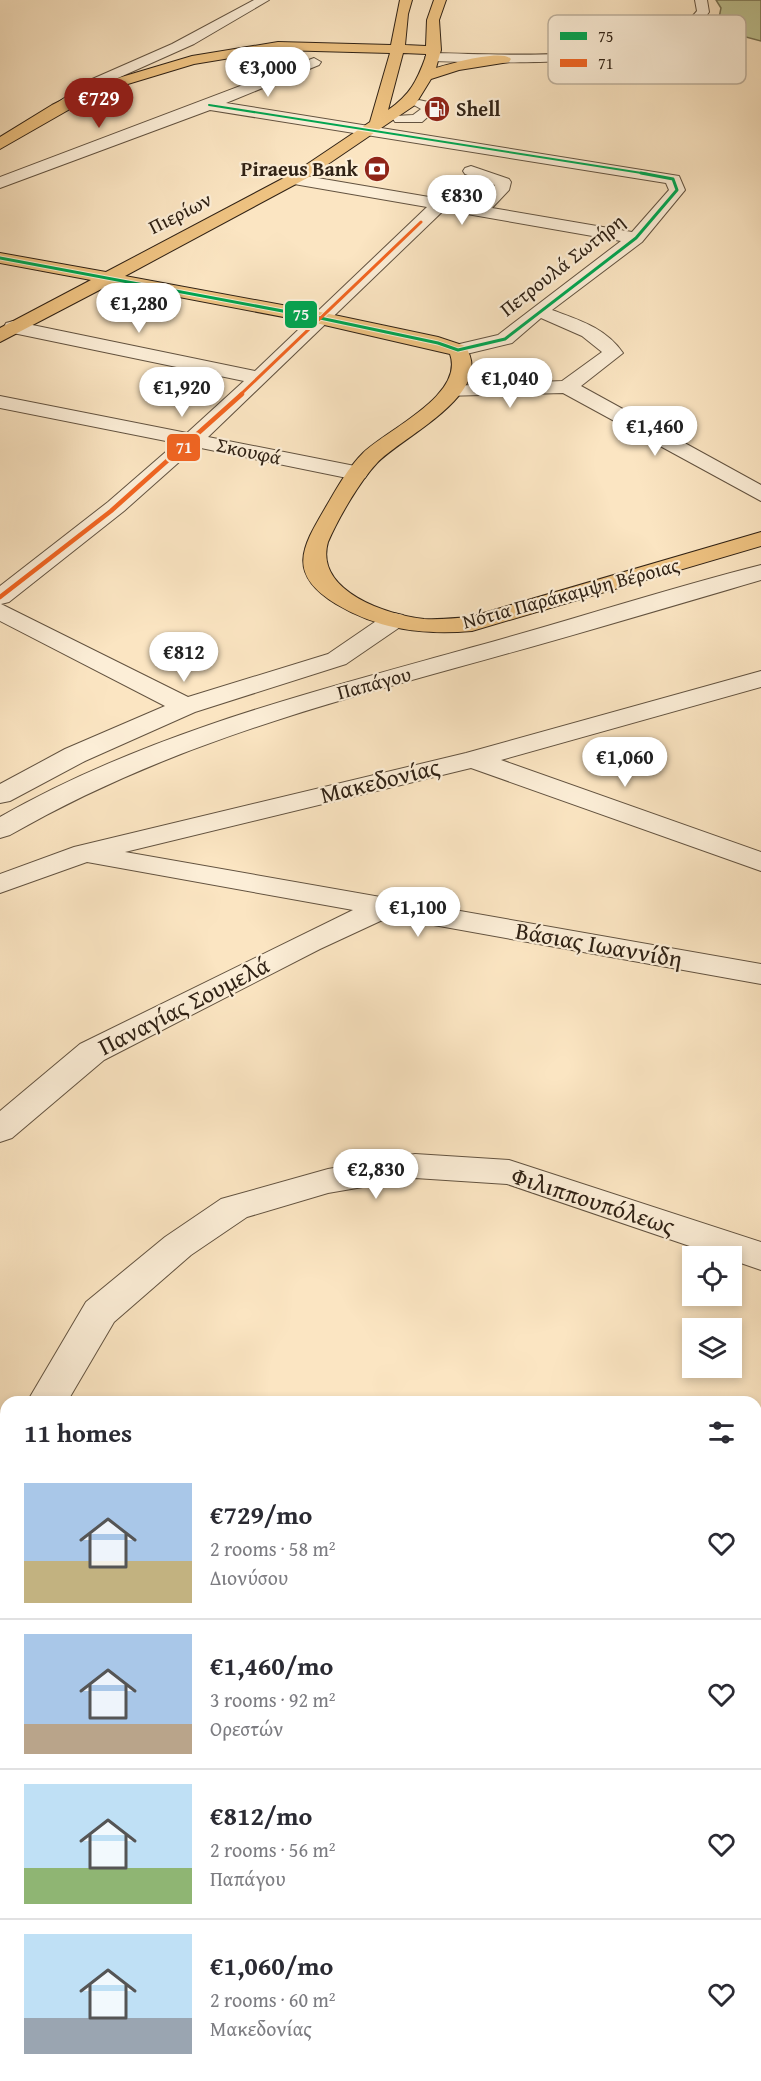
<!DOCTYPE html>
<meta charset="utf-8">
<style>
body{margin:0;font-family:"Gentium Book Plus",serif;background:#f7f7f7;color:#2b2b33;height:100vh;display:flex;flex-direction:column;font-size:22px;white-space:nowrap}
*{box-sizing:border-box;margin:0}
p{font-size:20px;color:#7c7c81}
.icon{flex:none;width:33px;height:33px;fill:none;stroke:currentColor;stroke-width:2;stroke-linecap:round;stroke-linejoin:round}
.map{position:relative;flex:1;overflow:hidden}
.details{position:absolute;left:0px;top:1396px;width:762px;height:686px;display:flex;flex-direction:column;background:#fff;border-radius:18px 18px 0 0;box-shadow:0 3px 9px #0003}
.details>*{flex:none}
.tools{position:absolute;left:682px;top:1246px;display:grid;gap:12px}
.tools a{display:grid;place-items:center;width:60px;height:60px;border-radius:0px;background:#fff;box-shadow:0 3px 9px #0003;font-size:30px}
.price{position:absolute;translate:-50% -51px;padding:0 14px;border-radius:21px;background:#fff;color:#222;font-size:20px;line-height:39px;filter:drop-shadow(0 2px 3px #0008)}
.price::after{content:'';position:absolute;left:50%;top:36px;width:18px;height:14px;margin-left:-9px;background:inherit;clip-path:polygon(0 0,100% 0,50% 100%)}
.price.selected{background:#8f2418;color:#fff}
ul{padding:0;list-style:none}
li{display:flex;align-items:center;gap:18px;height:150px;padding:0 24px}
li+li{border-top:2px solid #e1e1e2}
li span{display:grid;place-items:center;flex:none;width:168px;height:120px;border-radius:0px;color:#555}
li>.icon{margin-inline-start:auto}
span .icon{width:72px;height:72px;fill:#fffc;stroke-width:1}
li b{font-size:26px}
h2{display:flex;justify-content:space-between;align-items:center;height:72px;padding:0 24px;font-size:26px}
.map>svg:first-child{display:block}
</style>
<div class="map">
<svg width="761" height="2081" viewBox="0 0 761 2081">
<rect width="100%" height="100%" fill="#fbe5c2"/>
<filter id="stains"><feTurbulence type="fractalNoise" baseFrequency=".00333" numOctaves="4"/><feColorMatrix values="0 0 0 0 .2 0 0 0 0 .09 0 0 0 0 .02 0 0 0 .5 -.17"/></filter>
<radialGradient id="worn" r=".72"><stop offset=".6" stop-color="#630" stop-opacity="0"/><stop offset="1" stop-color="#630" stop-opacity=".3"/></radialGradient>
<path fill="#bfc493" stroke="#787354" stroke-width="1.5" d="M716 0H761V41L712 28 719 18 721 8Z"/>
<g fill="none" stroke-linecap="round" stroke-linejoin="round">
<g stroke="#635340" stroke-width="2">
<g id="minor">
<path d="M254 0H269L194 44 100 86 62 111H52L50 108 90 80 172 44Z"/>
<path d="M695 0H707L709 12C704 19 698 28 691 32 640 68 494 63 432 61L425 57 432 53C498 54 624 63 680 27 686 24 692 17 697 11Z"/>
<path d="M314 58 321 62 319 65 226 103 679 176 685 190 642 242 552 310C579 320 606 328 623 353L581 386 761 485V501L563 393 444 396 441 392 444 388 451 386 562 381 602 352 582 336 541 318 512 343 458 356 448 350 451 346 498 335 621 241 444 210 208 437 365 468 368 473 365 478 357 480 196 447 124 511 9 602 1 604 188 697 328 654 385 615 394 613 403 615 406 620 403 625 346 664 195 712 85 761 10 801 0 803V784L65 749 165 706 0 621V586L108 502 176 443 0 408V396L187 433 244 381 13 333 6 331 4 327 6 323 13 321 255 371 427 207 294 184 286 179 288 176 294 174 476 205 495 185 465 174 463 171 465 168 471 166 509 179 511 182 509 190 492 208 632 232 669 190 666 183 210 110 0 188V177Z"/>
<path d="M419 100 437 104 439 107 422 122H395L393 119 395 116 413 115 421 109 412 104Z"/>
<path d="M761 565V580C659 610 558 640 455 668 296 712 155 752 10 835L0 838V817C149 732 313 692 477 646 572 620 666 589 761 565Z"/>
<path d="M761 671V687L501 760 761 852V871L471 768 125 852 761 964V984L389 917 320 949 104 1060 12 1138 0 1142V1111L80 1044 353 910 87 862 0 893V874L74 847 466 753Z"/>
<path d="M415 1154 509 1160 761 1242V1270L732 1260V1257H722L507 1184 415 1178 328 1193 247 1217 191 1255 114 1322 67 1402H27L86 1302 165 1237 221 1199 328 1169Z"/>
<path d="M6 1477V1523L0 1525V1479Z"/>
<path d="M761 1569V1609L756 1611V1571Z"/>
<path d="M587 2076H641L640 2081H586Z"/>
</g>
</g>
<g stroke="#302215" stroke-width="2">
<path id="major" d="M400 0H412L408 14 405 45 426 46 427 20 434 0H446L439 20 441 50 436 68C450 64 501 49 511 59L509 62 459 70 431 79 415 105 309 177 125 276 320 312 438 337 465 346C497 393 403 436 377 463 359 482 338 519 328 542 314 591 387 615 424 619 439 620 455 618 470 617L761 532V546L472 631C424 635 379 630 336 604 285 573 303 546 327 505 337 488 348 468 363 453 388 429 465 395 450 354L320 324 111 284 0 342V328L91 280 0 263V253L106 272 297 171 370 122 390 53 278 50 194 64 98 93 0 149V137L52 105 88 87 192 56 278 42 391 45ZM403 53 426 54V56C417 81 410 95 388 110Z"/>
</g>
<use href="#minor" fill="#fceed7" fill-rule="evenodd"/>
<use href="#major" fill="#eec281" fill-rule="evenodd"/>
<g stroke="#fceed7" stroke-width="4.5">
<path id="bus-1-far1" d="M209 105 648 174"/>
</g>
<g stroke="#fceed7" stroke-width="5">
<path id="bus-1" d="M0 258 320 318 438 343 458 350 505 339 636 238 677 190 673 179 641 173"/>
</g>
<g stroke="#fceed7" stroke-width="5">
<path id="bus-2-far1" d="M240 395 421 222"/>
</g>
<g stroke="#fceed7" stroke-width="8">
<path id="bus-2" d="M0 597 111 511 242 394"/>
</g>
<use href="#bus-1-far1" stroke="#00a651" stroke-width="2"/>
<use href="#bus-1" stroke="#00a651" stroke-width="3"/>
<use href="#bus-2-far1" stroke="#f26522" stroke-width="3"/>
<use href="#bus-2" stroke="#f26522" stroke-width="4.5"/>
</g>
<defs>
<g id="fuel-disc" transform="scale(1.35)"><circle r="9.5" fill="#8f2418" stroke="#fceed7"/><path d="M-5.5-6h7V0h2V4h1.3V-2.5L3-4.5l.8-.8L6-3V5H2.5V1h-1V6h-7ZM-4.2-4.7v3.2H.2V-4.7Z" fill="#fff"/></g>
<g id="bank-disc" transform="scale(1.35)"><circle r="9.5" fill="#8f2418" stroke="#fceed7"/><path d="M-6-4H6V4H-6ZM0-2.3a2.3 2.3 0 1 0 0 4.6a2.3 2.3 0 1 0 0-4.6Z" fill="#fff"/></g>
</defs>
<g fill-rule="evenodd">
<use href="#fuel-disc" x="437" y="109"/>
<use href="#bank-disc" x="377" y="169"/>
</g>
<g text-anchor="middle" stroke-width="4.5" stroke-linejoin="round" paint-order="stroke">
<g font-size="20" font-weight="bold" fill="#302215" stroke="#fceed7" text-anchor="start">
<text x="456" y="116">Shell</text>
<text x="358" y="176" text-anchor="end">Piraeus Bank</text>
</g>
<g font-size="20" fill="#302215" stroke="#fceed7">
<text transform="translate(180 213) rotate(-27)" y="7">Πιερίων</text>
<text transform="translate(562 265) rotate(-38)" y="7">Πετρουλά Σωτήρη</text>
<text transform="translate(249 451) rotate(12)" y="7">Σκουφά</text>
<text transform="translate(571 593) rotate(-15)" y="7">Νότια Παράκαμψη Βέροιας</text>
<text transform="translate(374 683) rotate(-15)" y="7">Παπάγου</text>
</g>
<g font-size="24" fill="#302215" stroke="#fceed7">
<text transform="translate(380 781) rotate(-14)" y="8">Μακεδονίας</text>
<text transform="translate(599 945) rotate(10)" y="8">Βάσιας Ιωαννίδη</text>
<text transform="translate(184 1006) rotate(-27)" y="8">Παναγίας Σουμελά</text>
<text transform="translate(593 1201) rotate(18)" y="8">Φιλιππουπόλεως</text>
</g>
</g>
<rect x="548" y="15" width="198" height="69" rx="9" fill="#fceed7" stroke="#bfb19d" stroke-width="1.5"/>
<rect x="560" y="32" width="27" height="8" fill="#00a651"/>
<rect x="560" y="59" width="27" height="8" fill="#f26522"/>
<g font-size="16" fill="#302215">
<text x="598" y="42">75</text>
<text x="598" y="69">71</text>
</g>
<g stroke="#fceed7" stroke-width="2">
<rect x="284" y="300" width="34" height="29" rx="6" fill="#00a651"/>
<rect x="166" y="433" width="35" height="29" rx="6" fill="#f26522"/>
</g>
<g font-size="16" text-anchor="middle" font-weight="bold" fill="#fff">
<text x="301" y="320">75</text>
<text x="184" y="453">71</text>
</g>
<rect width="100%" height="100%" filter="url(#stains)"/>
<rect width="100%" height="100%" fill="url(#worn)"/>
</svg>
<div class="tools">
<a><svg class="icon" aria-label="locate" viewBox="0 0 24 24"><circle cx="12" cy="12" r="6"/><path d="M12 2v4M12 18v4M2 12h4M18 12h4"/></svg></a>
<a><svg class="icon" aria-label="layers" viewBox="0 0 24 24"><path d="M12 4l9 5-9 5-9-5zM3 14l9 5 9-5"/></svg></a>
</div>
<b class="price" style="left:268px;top:98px">€3,000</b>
<b class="price selected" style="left:99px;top:129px">€729</b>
<b class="price" style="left:462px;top:226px">€830</b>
<b class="price" style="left:139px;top:334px">€1,280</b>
<b class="price" style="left:510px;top:409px">€1,040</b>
<b class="price" style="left:182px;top:418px">€1,920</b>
<b class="price" style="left:655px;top:457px">€1,460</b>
<b class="price" style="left:184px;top:683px">€812</b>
<b class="price" style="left:625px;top:788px">€1,060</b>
<b class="price" style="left:418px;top:938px">€1,100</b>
<b class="price" style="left:376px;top:1200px">€2,830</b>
<section class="details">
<h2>11 homes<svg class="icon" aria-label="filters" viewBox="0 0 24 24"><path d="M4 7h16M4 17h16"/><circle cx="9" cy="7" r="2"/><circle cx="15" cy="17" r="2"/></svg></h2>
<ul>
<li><span style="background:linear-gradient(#a9c7e8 65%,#c2b280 0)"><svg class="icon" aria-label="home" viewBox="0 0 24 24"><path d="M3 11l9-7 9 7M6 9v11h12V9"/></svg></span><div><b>€729/mo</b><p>2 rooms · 58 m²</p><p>Διονύσου</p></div><svg class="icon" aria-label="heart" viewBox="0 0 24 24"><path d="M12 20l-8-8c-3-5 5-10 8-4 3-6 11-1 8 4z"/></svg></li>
<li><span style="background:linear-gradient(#a9c7e8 75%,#b9a48a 0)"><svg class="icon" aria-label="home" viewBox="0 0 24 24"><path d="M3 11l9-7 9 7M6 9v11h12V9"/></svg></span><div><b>€1,460/mo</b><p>3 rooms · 92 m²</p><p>Ορεστών</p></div><svg class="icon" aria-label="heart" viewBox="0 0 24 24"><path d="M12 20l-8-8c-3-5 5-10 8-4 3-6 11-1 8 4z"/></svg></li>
<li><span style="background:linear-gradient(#bfe0f5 70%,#8fb573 0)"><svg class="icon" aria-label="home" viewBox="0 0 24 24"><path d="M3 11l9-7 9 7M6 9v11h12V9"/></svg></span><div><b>€812/mo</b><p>2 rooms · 56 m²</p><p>Παπάγου</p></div><svg class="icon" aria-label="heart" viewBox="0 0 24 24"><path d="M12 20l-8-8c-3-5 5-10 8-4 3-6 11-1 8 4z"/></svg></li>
<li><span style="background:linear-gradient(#bfe0f5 70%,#9aa5b1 0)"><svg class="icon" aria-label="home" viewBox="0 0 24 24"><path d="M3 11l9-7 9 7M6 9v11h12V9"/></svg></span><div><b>€1,060/mo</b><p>2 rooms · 60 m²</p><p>Μακεδονίας</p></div><svg class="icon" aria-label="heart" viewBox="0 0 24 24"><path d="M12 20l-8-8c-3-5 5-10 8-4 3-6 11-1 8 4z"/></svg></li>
</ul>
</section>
</div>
